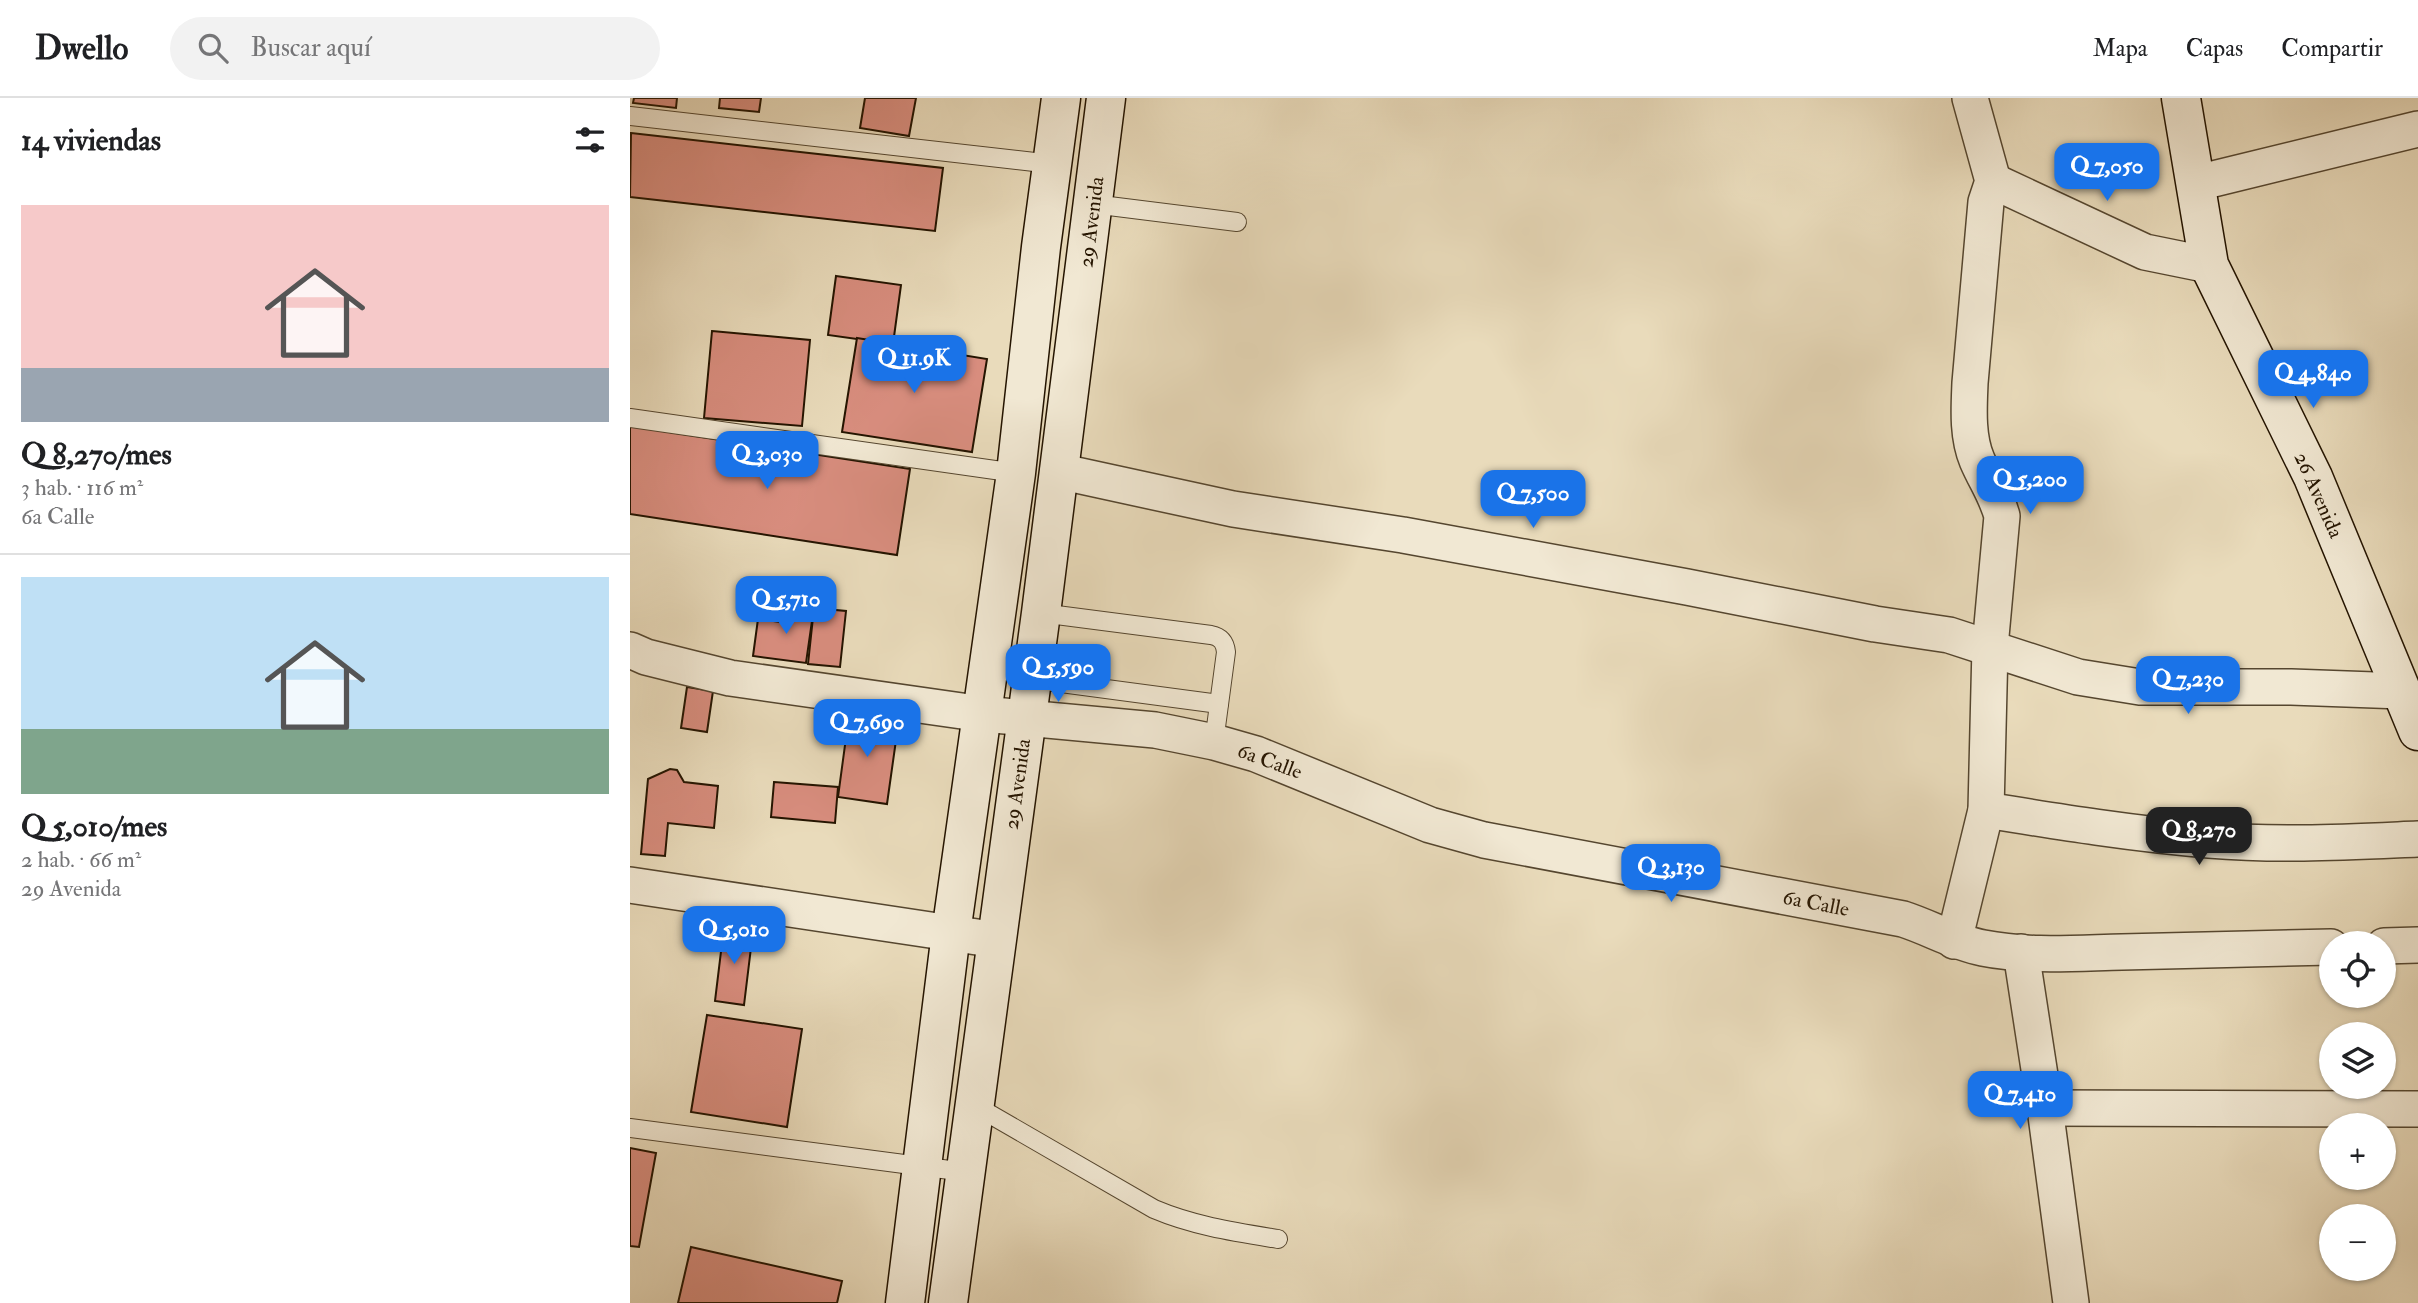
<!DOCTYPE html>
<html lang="es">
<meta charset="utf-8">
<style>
body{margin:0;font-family:"IM FELL Double Pica",serif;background:#f2f2f2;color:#202124;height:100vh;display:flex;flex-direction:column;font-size:26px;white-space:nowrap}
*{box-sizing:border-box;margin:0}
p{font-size:23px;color:#757577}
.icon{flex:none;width:38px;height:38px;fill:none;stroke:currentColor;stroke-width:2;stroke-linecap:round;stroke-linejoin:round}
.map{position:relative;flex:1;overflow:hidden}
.side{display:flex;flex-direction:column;background:#fff;width:630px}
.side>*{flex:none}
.buttons{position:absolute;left:1689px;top:833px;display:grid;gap:14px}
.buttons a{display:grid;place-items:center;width:77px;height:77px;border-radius:50%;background:#fff;box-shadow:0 2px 5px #0004;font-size:35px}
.price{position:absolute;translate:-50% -60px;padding:0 16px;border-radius:14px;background:#1a73e8;color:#fff;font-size:23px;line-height:46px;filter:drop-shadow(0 2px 4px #0008)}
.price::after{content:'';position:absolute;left:50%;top:42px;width:21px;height:16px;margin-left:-10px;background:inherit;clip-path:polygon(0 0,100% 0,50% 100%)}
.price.current{background:#222;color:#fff}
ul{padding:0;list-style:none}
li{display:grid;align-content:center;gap:14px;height:371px;padding:0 21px}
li+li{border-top:2px solid #e0e0e0}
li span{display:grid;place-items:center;height:217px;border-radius:0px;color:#555}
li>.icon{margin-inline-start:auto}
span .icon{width:126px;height:126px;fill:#fffc;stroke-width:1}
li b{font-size:30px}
h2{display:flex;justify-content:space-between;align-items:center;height:84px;padding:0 21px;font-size:30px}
header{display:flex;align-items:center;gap:42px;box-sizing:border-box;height:98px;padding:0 35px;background:#fff;border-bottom:2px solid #e0e0e0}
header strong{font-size:33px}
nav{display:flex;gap:38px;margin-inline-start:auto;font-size:24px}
.search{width:490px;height:63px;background:#f2f2f2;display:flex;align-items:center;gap:18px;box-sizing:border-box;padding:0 24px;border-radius:38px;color:#757577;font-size:26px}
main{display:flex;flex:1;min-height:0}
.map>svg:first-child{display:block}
</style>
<header>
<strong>Dwello</strong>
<div class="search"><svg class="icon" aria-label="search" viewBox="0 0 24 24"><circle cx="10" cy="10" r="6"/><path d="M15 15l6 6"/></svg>Buscar aquí</div>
<nav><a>Mapa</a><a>Capas</a><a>Compartir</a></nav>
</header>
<main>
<section class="side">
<h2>14 viviendas<svg class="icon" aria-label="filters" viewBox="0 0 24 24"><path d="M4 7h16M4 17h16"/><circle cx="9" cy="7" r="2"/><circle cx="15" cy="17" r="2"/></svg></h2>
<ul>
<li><span style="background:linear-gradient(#f6c9c9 75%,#9aa5b1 0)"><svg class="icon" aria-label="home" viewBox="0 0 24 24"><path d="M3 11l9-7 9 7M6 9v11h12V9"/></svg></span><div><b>Q 8,270/mes</b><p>3 hab. · 116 m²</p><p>6a Calle</p></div></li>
<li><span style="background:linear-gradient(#bfe0f5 70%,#7fa58c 0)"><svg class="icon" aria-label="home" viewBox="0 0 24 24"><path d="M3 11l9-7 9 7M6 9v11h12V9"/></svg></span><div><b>Q 5,010/mes</b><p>2 hab. · 66 m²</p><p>29 Avenida</p></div></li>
</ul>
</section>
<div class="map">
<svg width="1788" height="1205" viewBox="0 0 1788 1205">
<rect width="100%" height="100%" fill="#e9dbbb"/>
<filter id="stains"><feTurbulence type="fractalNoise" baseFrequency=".00286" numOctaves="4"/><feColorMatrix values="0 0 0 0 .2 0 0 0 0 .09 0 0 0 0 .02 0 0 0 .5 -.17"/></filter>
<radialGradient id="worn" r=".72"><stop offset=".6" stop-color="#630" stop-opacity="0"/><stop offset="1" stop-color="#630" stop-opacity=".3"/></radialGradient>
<g fill="#d88d7e" stroke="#241400" stroke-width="2">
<path d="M4 0H47L46 10 3 5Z"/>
<path d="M90 0H131L129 14 89 10Z"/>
<path d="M235 0H286L279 38 230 30Z"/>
<path d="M1 35 313 70 305 133 0 99Z"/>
<path d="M206 178 271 187 263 246 198 237Z"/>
<path d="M82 233 180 242 172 328 74 320Z"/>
<path d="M227 240 357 261 342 354 212 334Z"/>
<path d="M0 328 280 371 267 457 0 416Z"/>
<path d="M160 506 184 509 176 565 123 558 128 521 157 525Z"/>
<path d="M184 510 216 513 210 569 178 566Z"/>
<path d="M57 589 83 593 77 634 51 630Z"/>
<path d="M220 610 250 614 247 632 267 635 257 706 208 699Z"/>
<path d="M40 671 47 672 54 684 88 688 84 730 38 725 35 758 11 756 18 681Z"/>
<path d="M144 684 208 689 205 725 141 719Z"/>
<path d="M94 829 123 833 114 907 85 903Z"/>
<path d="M77 917 172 931 157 1029 61 1014Z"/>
<path d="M0 1050 26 1055 9 1149 0 1148Z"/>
<path d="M61 1149 212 1183 207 1205H48Z"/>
</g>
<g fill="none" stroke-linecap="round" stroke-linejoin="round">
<g stroke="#55462f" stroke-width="20">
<g id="lane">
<path d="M0 18 422 66"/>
<path d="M463 106 607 124"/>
<path d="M0 320 386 375"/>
<path d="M411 515 581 537C591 539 595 544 596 554L584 644"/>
<path d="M401 581 589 606"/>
<path d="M344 1007 524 1111C564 1128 605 1134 648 1141"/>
<path d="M0 1030 335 1074"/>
</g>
</g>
<g stroke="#55462f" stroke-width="38">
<g id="street">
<path d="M1363 83 1515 154 1579 167"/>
<path d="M1567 85 1788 31"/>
<path d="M428 373 603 411 773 437 1057 489 1245 526 1319 537 1448 579 1510 589H1661L1772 593"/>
<path d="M0 552 16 559 100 580 353 616 525 632 584 644 626 656 800 727 854 742 1273 821C1301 830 1323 844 1353 850 1398 859 1447 855 1492 854 1562 852 1631 851 1701 849"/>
<path d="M1356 712C1430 724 1504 736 1579 742 1649 748 1718 744 1788 741"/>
<path d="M0 787 367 842"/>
<path d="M1324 843 1356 712 1360 549 1372 418C1366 396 1356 383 1347 362 1337 338 1339 310 1340 285L1356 104 1363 83 1340 0"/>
<path d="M1754 848 1788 847"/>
<path d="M1391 854 1415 1010 1441 1205"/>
<path d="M1415 1010 1788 1011"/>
</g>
</g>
<g stroke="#241400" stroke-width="41">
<g id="secondary">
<path d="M1551 0 1579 167 1683 379 1788 633"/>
<path d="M275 1205 321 835 386 375 411 149 431 0"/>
<path d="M318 1205 411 515 476 0"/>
</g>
</g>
<use href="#lane" stroke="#f1e8d3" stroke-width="18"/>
<use href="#street" stroke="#f1e8d3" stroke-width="35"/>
<use href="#secondary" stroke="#f1e8d3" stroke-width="38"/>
</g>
<g text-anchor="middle" stroke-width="5" stroke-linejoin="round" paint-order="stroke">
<g font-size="21" fill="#241400" stroke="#f1e8d3">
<text transform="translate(461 124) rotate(-83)" y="7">29 Avenida</text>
<text transform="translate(1689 397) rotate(66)" y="7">26 Avenida</text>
<text transform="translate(640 663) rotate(20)" y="7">6a Calle</text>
<text transform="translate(387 686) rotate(-82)" y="7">29 Avenida</text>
<text transform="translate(1186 805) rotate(11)" y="7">6a Calle</text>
</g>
</g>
<rect width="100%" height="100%" filter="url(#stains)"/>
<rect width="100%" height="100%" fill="url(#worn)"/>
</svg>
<div class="buttons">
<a><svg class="icon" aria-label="locate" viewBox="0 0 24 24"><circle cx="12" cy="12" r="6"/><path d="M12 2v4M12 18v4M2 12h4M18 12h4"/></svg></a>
<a><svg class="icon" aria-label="layers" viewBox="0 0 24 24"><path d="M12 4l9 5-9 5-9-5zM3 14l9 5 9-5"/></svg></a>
<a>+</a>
<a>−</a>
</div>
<b class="price" style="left:1477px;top:105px">Q 7,050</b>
<b class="price" style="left:284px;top:297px">Q 11.9K</b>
<b class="price" style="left:1683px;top:312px">Q 4,840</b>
<b class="price" style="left:137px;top:393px">Q 3,030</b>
<b class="price" style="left:1400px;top:418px">Q 5,200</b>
<b class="price" style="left:903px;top:432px">Q 7,500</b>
<b class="price" style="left:156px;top:538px">Q 5,710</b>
<b class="price" style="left:428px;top:606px">Q 5,590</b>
<b class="price" style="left:1558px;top:618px">Q 7,230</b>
<b class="price" style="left:237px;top:661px">Q 7,690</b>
<b class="price current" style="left:1569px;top:769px">Q 8,270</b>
<b class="price" style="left:1041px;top:806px">Q 3,130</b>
<b class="price" style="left:104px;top:868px">Q 5,010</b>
<b class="price" style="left:1390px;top:1033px">Q 7,410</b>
</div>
</main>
